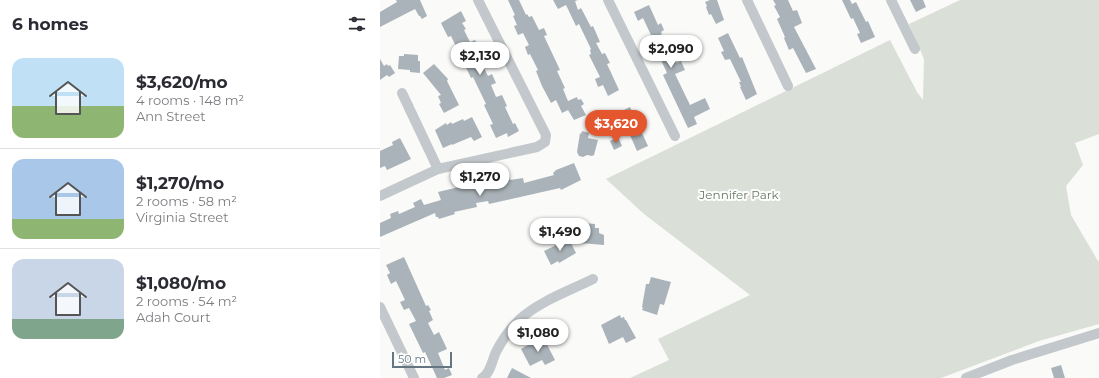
<!DOCTYPE html>
<meta charset="utf-8">
<style>
body{margin:0;font-family:Montserrat,sans-serif;background:#f7f7f7;color:#2b2b33;height:100vh;display:flex;flex-direction:column;font-size:15px;white-space:nowrap}
*{box-sizing:border-box;margin:0}
p{font-size:13px;color:#7c7c81}
.icon{flex:none;width:22px;height:22px;fill:none;stroke:currentColor;stroke-width:2;stroke-linecap:round;stroke-linejoin:round}
.map{position:relative;flex:1;overflow:hidden}
.details{display:flex;flex-direction:column;background:#fff;width:380px}
.details>*{flex:none}
.scale{position:absolute;left:12px;bottom:10px;width:60px;box-sizing:border-box;padding-left:4px;border:2px solid #657683;border-top:0;font-size:11px;line-height:14px;white-space:nowrap;color:#657683;-webkit-text-stroke:3px #fff;paint-order:stroke}
.price{position:absolute;translate:-50% -34px;padding:0 9px;border-radius:14px;background:#fff;color:#222;font-size:13px;line-height:26px;filter:drop-shadow(0 1px 2px #0008)}
.price::after{content:'';position:absolute;left:50%;top:24px;width:12px;height:9px;margin-left:-6px;background:inherit;clip-path:polygon(0 0,100% 0,50% 100%)}
.price.active{background:#e4572e;color:#fff}
ul{padding:0;list-style:none}
li{display:flex;align-items:center;gap:12px;height:100px;padding:0 12px}
li+li{border-top:1px solid #e1e1e2}
li span{display:grid;place-items:center;flex:none;width:112px;height:80px;border-radius:12px;color:#555}
li>.icon{margin-inline-start:auto}
span .icon{width:48px;height:48px;fill:#fffc;stroke-width:1}
li b{font-size:17px}
h2{display:flex;justify-content:space-between;align-items:center;height:48px;padding:0 12px;font-size:17px}
main{display:flex;flex:1;min-height:0}
.map>svg:first-child{display:block}
</style>
<main>
<section class="details">
<h2>6 homes<svg class="icon" aria-label="filters" viewBox="0 0 24 24"><path d="M4 7h16M4 17h16"/><circle cx="9" cy="7" r="2"/><circle cx="15" cy="17" r="2"/></svg></h2>
<ul>
<li><span style="background:linear-gradient(#bfe0f5 60%,#8fb573 0)"><svg class="icon" aria-label="home" viewBox="0 0 24 24"><path d="M3 11l9-7 9 7M6 9v11h12V9"/></svg></span><div><b>$3,620/mo</b><p>4 rooms · 148 m²</p><p>Ann Street</p></div></li>
<li><span style="background:linear-gradient(#a9c7e8 75%,#8fb573 0)"><svg class="icon" aria-label="home" viewBox="0 0 24 24"><path d="M3 11l9-7 9 7M6 9v11h12V9"/></svg></span><div><b>$1,270/mo</b><p>2 rooms · 58 m²</p><p>Virginia Street</p></div></li>
<li><span style="background:linear-gradient(#c9d6e8 75%,#7fa58c 0)"><svg class="icon" aria-label="home" viewBox="0 0 24 24"><path d="M3 11l9-7 9 7M6 9v11h12V9"/></svg></span><div><b>$1,080/mo</b><p>2 rooms · 54 m²</p><p>Adah Court</p></div></li>
</ul>
</section>
<div class="map">
<svg width="719" height="378" viewBox="0 0 719 378">
<rect width="100%" height="100%" fill="#fafaf8"/>
<path fill="#dadfd7" d="M580 0H719V134L695 143 703 165 686 186 691 215 718 261H719V324L659 341 561 378H250L289 360 278 339 370 295 264 214 226 179 510 40 537 92 543 100 544 59 529 24Z"/>
<g fill="#aab3b9">
<path d="M16 0H40L47 16 42 19 40 16H39L35 9 0 27V12L17 2Z"/>
<path d="M128 0H139L146 15 147 14 149 17 152 16 159 30 164 28 167 35 164 36 180 70 177 71 185 88 183 89 188 101 197 97 198 100 201 99 204 104 201 106 206 115 194 120 188 110 182 113 176 100 171 103 162 86 156 71 158 70 150 54 148 55 145 47 149 45 143 33 138 35 134 26 137 25 133 16 135 15Z"/>
<path d="M173 0H198L195 1 198 10 201 8 211 27 213 26 220 42 216 43 222 54 225 53 230 63 227 64 239 90 228 96 223 85 218 87 215 79 220 77 209 55 211 54 210 50 211 49 199 24 196 26 186 5 178 9Z"/>
<path d="M330 0H337L344 20 336 24 331 14 329 15 326 7 327 6 325 2Z"/>
<path d="M393 0H408L413 11 417 10 422 23 414 27 436 69 426 73 413 48 409 50 404 38 405 37 397 19 400 17 394 6 396 5Z"/>
<path d="M462 0H470L472 4 476 2 486 22 488 21 495 37 481 43 477 34 480 33 473 18 471 19Z"/>
<path d="M530 0H543L546 7 536 12Z"/>
<path d="M269 5 278 25 281 23 284 30 281 32 282 34 278 36 283 48 288 45 296 63 301 61 305 70 295 74 310 105 325 98 330 109 314 117 317 124 308 128 283 75 287 73 280 58 276 60 266 37 271 35 263 18 258 21 254 12Z"/>
<path d="M81 11 86 21 82 23 86 29 84 30 90 42 95 40 106 62 102 64 108 76 112 74 116 83 111 85 116 97 122 95 127 106 125 107 133 124 135 123 139 131 128 137 127 133 116 138 110 125 113 124 104 105 106 104 93 77 91 78 71 36 68 37 61 23Z"/>
<path d="M348 33 360 58 362 57 377 94 366 100 360 87H361L359 82H361L350 59 345 60 341 52 344 51 338 38Z"/>
<path d="M24 54 38 55V61H40V73L30 72V70L18 69 19 56H24Z"/>
<path d="M0 59 4 66 7 64 8 66 10 65 15 73 9 77 7 75 0 80Z"/>
<path d="M54 64 68 79 67 81 79 105 64 113 59 104 61 103 58 96 61 95 43 73Z"/>
<path d="M250 107 268 146 257 151 240 112Z"/>
<path d="M92 117 102 137 94 141 91 137 72 145V144L63 148 55 130 66 123 67 125 71 122 72 124 83 119 84 121Z"/>
<path d="M202 131 209 133 208 138 218 140 214 155 212 156 207 155 203 157 199 156 197 152 200 133 201 134Z"/>
<path d="M238 137 242 146 234 150 230 141Z"/>
<path d="M20 138 31 159 7 170 5 166 0 168V151L13 145 12 142Z"/>
<path d="M194 163 201 180 181 190 180 188 109 204 108 201 96 203 97 207 74 212 75 214 59 219 58 217H56L55 213 0 237V223L11 218 10 214 18 211 19 214 35 207 33 203 41 199 44 205 61 200 58 192 83 186V189L97 186 96 183 106 180V182L129 176 130 180 143 178 144 183 174 175 173 173 176 170Z"/>
<path d="M204 223 215 224V228H219V233L224 235V245L200 243V232H203Z"/>
<path d="M189 239 196 253 179 263 178 261 171 265 164 251Z"/>
<path d="M24 257 46 306 48 305 51 310 49 311 53 320 48 323 54 335 59 332 67 349 58 353 65 370 69 368 72 375 64 378H57L45 352 43 353 29 324 36 321 29 308 24 310 20 302 25 300 16 281 11 284 7 275 10 273 6 265Z"/>
<path d="M271 277 291 282 284 305 280 304 277 315 262 310 263 308 262 307 266 284H269Z"/>
<path d="M240 315 241 318 244 317 245 320H246L256 338 246 343 243 337 229 344 221 325Z"/>
<path d="M163 337 175 360 165 365 162 360 150 366 141 349Z"/>
<path d="M681 365 685 378H674L671 368Z"/>
<path d="M132 368 151 378H127Z"/>
</g>
<g fill="none" stroke-linecap="round" stroke-linejoin="round">
<g stroke="#c3c8cc" stroke-width="10">
<path d="M228 0 295 136"/>
<path d="M367 0 408 86"/>
<path d="M511 0 535 49"/>
<path d="M22 93 58 169"/>
<path d="M0 196 58 169 157 147 165 142 166 135 98 0"/>
<path d="M0 307 34 378"/>
<path d="M102 378C111 373 112 360 116 352 122 340 131 328 140 319 160 301 189 291 213 279"/>
<path d="M586 378 632 360 719 333"/>
</g>
</g>
<g text-anchor="middle" stroke-width="4" stroke-linejoin="round" paint-order="stroke">
<g font-size="12" fill="#687a64" stroke="#fff">
<text x="359" y="199">Jennifer Park</text>
</g>
</g>
</svg>
<div class="scale">50 m</div>
<b class="price" style="left:291px;top:69px">$2,090</b>
<b class="price" style="left:100px;top:76px">$2,130</b>
<b class="price active" style="left:236px;top:144px">$3,620</b>
<b class="price" style="left:100px;top:197px">$1,270</b>
<b class="price" style="left:180px;top:252px">$1,490</b>
<b class="price" style="left:158px;top:353px">$1,080</b>
</div>
</main>
